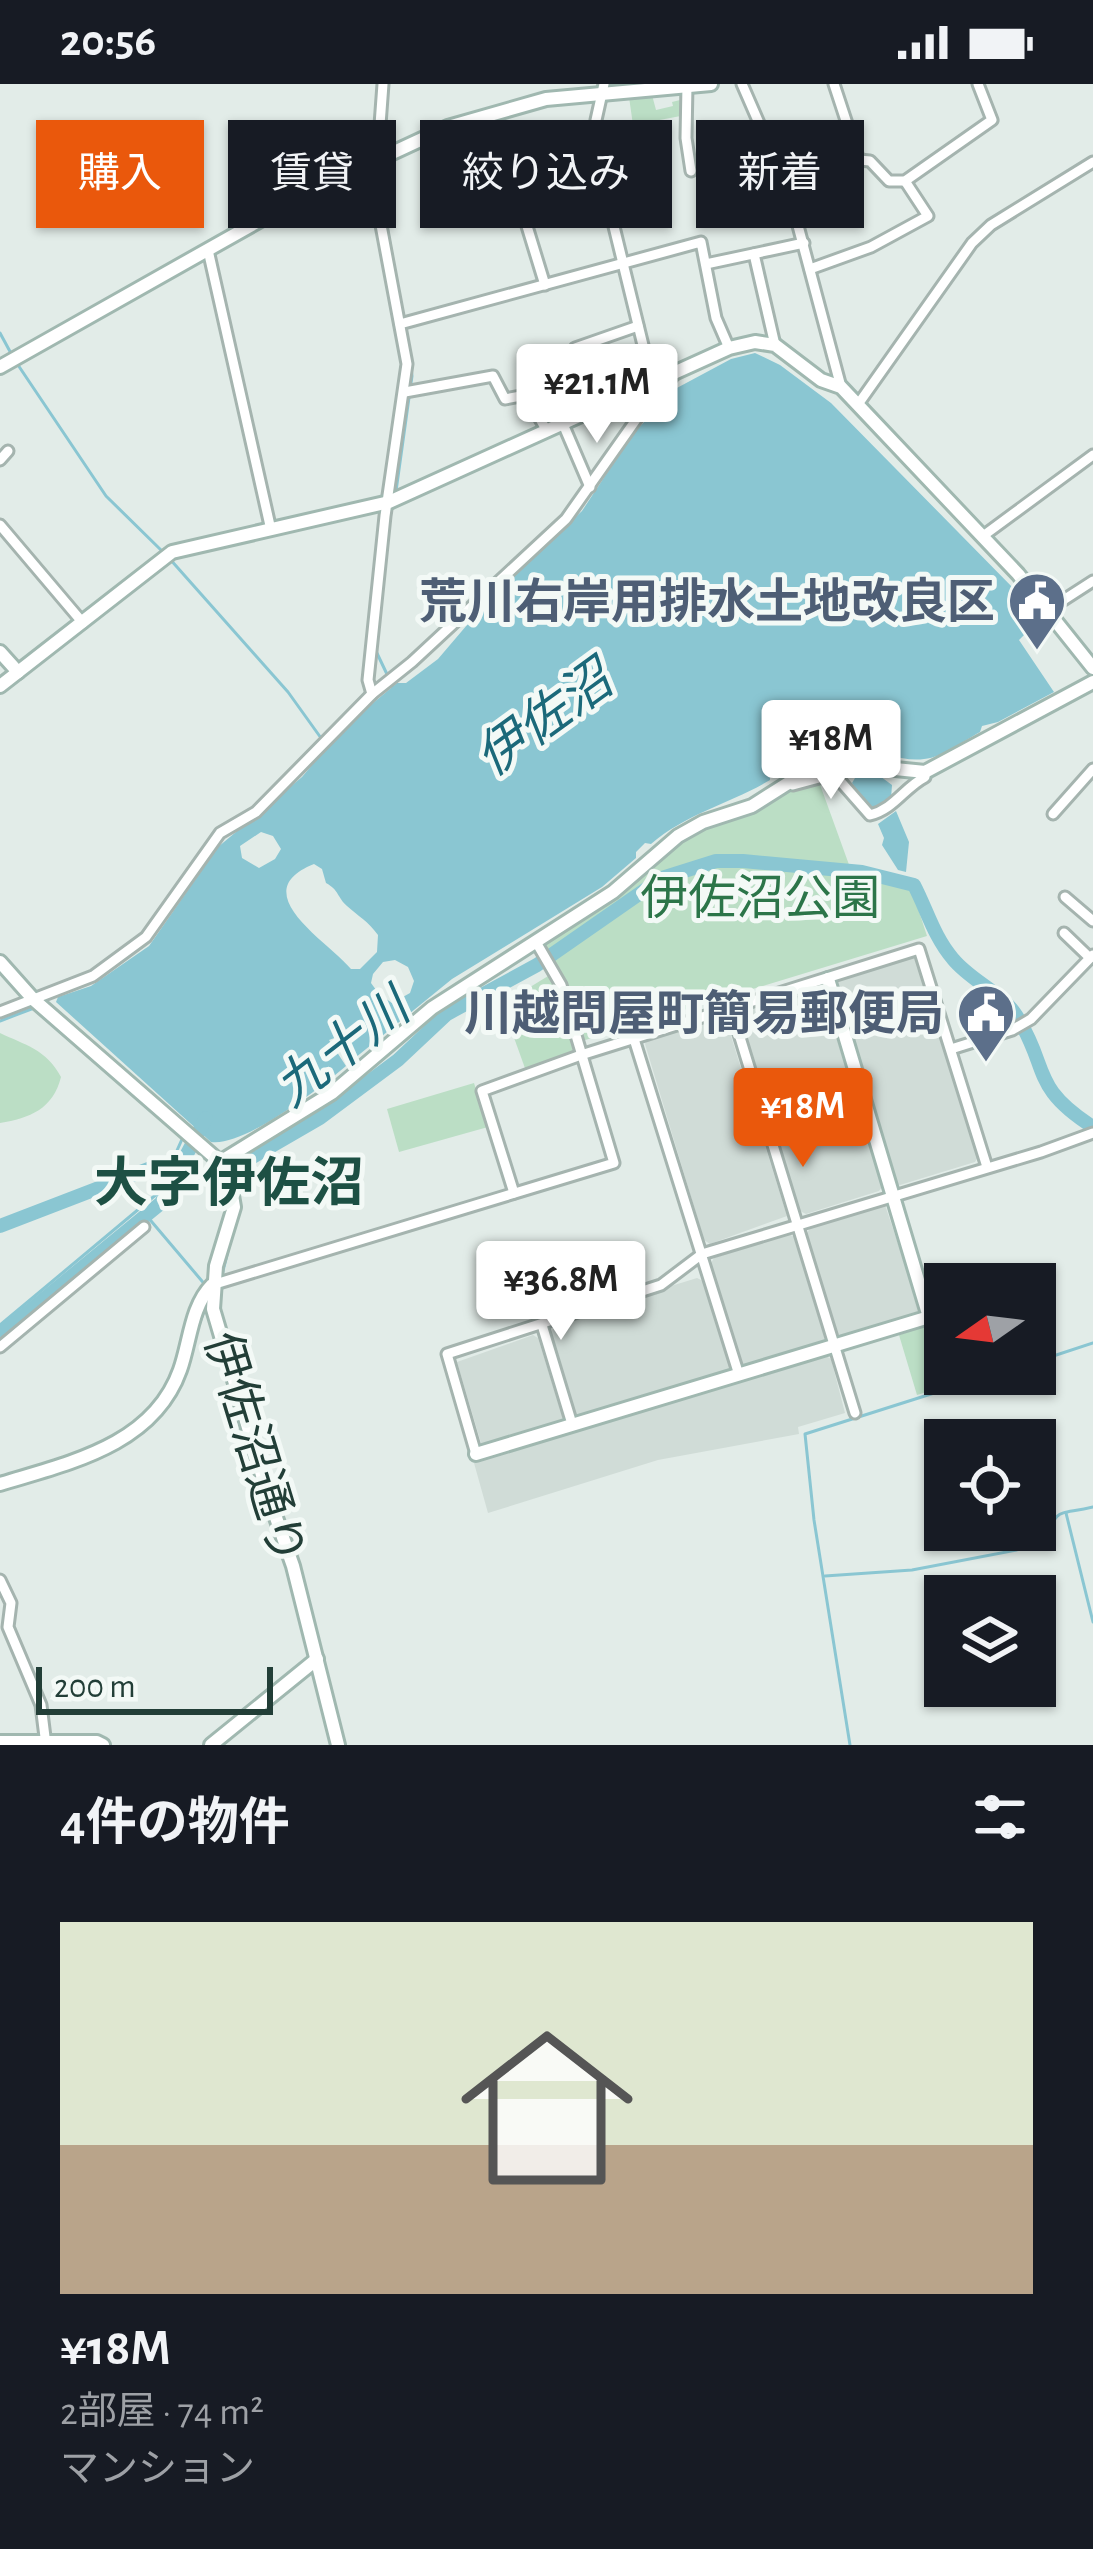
<!DOCTYPE html>
<html lang="ja">
<meta charset="utf-8">
<style>
body{margin:0;font-family:"Alegreya Sans","Noto Sans JP",sans-serif;background:#242831;color:#f1f3f6;height:100vh;display:flex;flex-direction:column;font-size:45px;white-space:nowrap}
*{box-sizing:border-box;margin:0}
p{font-size:39px;color:#9ea1a6}
.icon{flex:none;width:66px;height:66px;fill:none;stroke:currentColor;stroke-width:2;stroke-linecap:round;stroke-linejoin:round}
.map{position:relative;height:1661px;overflow:hidden}
.details{display:flex;flex-direction:column;background:#171b24;flex:1}
.details>*{flex:none}
.hud{position:absolute;left:36px;top:36px;width:1023px;height:108px;display:flex;gap:24px}
.needle{width:78px;rotate:256deg}
.fabs{position:absolute;left:924px;top:1179px;display:grid;gap:24px}
.fabs a{display:grid;place-items:center;width:132px;height:132px;border-radius:0px;background:#171b24;box-shadow:0 3px 9px #0004;font-size:60px}
.scale{position:absolute;left:36px;bottom:30px;width:237px;box-sizing:border-box;padding-left:12px;border:6px solid #223e37;border-top:0;font-size:33px;line-height:42px;white-space:nowrap;color:#223e37;-webkit-text-stroke:9px #f3f9f6;paint-order:stroke}
.price{position:absolute;translate:-50% -102px;padding:0 27px;border-radius:12px;background:#fff;color:#222;font-size:39px;line-height:78px;filter:drop-shadow(0 3px 6px #0008)}
.price::after{content:'';position:absolute;left:50%;top:72px;width:36px;height:27px;margin-left:-18px;background:inherit;clip-path:polygon(0 0,100% 0,50% 100%)}
.price.selected{background:#ea580c;color:#fff}
ul{padding:0;list-style:none}
li{display:grid;align-content:center;gap:24px;height:636px;padding:0 60px}
li+li{border-top:3px solid #363941}
li span{display:grid;place-items:center;height:372px;border-radius:0px;color:#555}
li>.icon{margin-inline-start:auto}
span .icon{width:216px;height:216px;fill:#fffc;stroke-width:1}
li b{font-size:51px}
h2{display:flex;justify-content:space-between;align-items:center;height:144px;padding:0 60px;font-size:51px}
.pill{padding:0 42px;border-radius:0px;background:#171b24;box-shadow:0 3px 9px #0004;font-size:42px;line-height:108px}
.pill.selected{background:#ea580c;color:#fff}
.status{display:flex;justify-content:space-between;align-items:center;height:84px;padding:0 60px;background:#171b24;direction:ltr}
.status svg{height:33px;fill:currentColor}
.map>svg:first-child{display:block}
</style>
<div class="status"><b>20:56</b><svg viewBox="0 0 49 12"><path d="M0 12V9h3v3zM5 12V6h3v6zM10 12V3h3v9zM15 12V0h3v12zM26 1h20v11H26zM47 4h2v5h-2z"/></svg></div>
<div class="map">
<svg width="1093" height="1661" viewBox="0 0 1093 1661">
<rect width="100%" height="100%" fill="#e2ece8"/>
<g fill="#d0dcd7">
<path d="M912 873 918 876 978 1073 975 1078 900 1101 895 1099 835 902 838 896Z"/>
<path d="M817 903 822 906 882 1103 879 1107 806 1130 800 1127 740 931 742 926Z"/>
<path d="M721 932 726 936 787 1132 710 1160 704 1156 645 960 647 955Z"/>
<path d="M885 1121 920 1225 917 1230 843 1253 837 1249 807 1149 810 1144Z"/>
<path d="M789 1150 794 1153 825 1255 822 1260 747 1282 742 1279 711 1179 714 1174Z"/>
<path d="M697 1194 703 1197 730 1283 726 1290 580 1334 575 1331 550 1250 553 1245 587 1228Z"/>
<path d="M533 1251 538 1254 563 1334 560 1339 486 1362 481 1359 457 1278Z"/>
<path d="M826 1272 831 1275 845 1329 798 1343 799 1350 658 1376 488 1429 474 1379Z"/>
</g>
<g fill="#bbdec5">
<path d="M686 9V31L633 41 629 13 652 11 656 26 673 22 672 18 680 16 679 10Z"/>
<path d="M818 695 852 789 891 796 912 806 927 852 582 957 560 889 542 859 676 757Z"/>
<path d="M553 889 578 965 574 972 526 987 504 926 509 916Z"/>
<path d="M0 949C25 961 46 965 61 993 53 1025 30 1034 0 1039Z"/>
<path d="M474 999 488 1043 399 1068 387 1025Z"/>
<path d="M945 1223V1290H985L917 1311 899 1251 938 1238 935 1226Z"/>
</g>
<g fill="#8ac6d2" fill-rule="evenodd">
<path d="M755 269 780 281 831 319 1025 516 1028 547 1019 556 1054 608 998 638 982 642 980 648C963 657 944 673 924 675 906 678 890 668 873 675L877 690 892 701 891 715 876 727 870 725 852 699 858 689 847 667C819 667 792 676 770 691V696C730 720 687 729 651 760L645 759 636 768V774L602 803 452 895 355 974 337 953 329 956 346 982C320 1004 244 1063 211 1058L56 918 58 913 91 902 149 862 218 763 302 693 342 645 397 599H406L438 575 496 507 582 427 632 351 675 305 731 275ZM261 748 273 752 281 765 275 775 259 784 242 774 240 762ZM314 780 322 785 326 799C339 806 337 813 347 822 358 832 368 837 378 851L377 868 360 885H351C326 856 244 808 314 780ZM395 876 408 883 414 897 410 909 392 919 379 910 371 899 373 890 383 878Z"/>
<path d="M896 727 909 758 906 788 898 786 882 761 884 754 878 740Z"/>
</g>
<g fill="none" stroke-linecap="round" stroke-linejoin="round">
<g stroke="#8ac6d2" stroke-width="3">
<path d="M1070 87 1084 78"/>
<path d="M380 103 396 194"/>
<path d="M0 249 13 273"/>
<path d="M18 281 106 412 162 467"/>
<path d="M856 315 967 158 985 140"/>
<path d="M396 407 412 292 406 245"/>
<path d="M169 474 288 608 321 654"/>
<path d="M1080 500 1093 492"/>
<path d="M375 565 394 605"/>
<path d="M0 937 34 924"/>
<path d="M235 1083 238 1114"/>
<path d="M146 1131 207 1203"/>
<path d="M145 1138 193 1099 213 1093"/>
<path d="M222 1191 239 1123"/>
<path d="M0 1241 158 1109 183 1053"/>
<path d="M1035 1278 1093 1259"/>
<path d="M140 1349C189 1314 184 1271 206 1223"/>
<path d="M93 1376 127 1358"/>
<path d="M1066 1429 1093 1538"/>
<path d="M825 1492 912 1486 1032 1463 1043 1458C1060 1422 1054 1432 1093 1423"/>
<path d="M850 1661 814 1436 805 1350 994 1290"/>
</g>
<g stroke="#8ac6d2" stroke-width="14">
<path d="M191 1093H213L235 1083 320 1034 398 976 447 930 537 881 662 794 716 777H743L862 788 914 801C927 826 934 853 953 875 971 897 1001 908 1016 931 1050 984 1029 1002 1093 1043"/>
<path d="M0 1142 156 1082"/>
<path d="M0 1251 161 1119 206 1034"/>
</g>
<g stroke="#a5b4af" stroke-width="15">
<g id="street">
<path d="M604 0 596 36V69L652 298"/>
<path d="M742 0 789 108 841 303"/>
<path d="M834 0 859 76 870 77 889 97H905L992 36 978 0"/>
<path d="M687 1 686 54 691 87"/>
<path d="M448 43 477 109C519 107 556 82 596 69"/>
<path d="M774 73 847 42"/>
<path d="M515 103 545 201"/>
<path d="M208 166 271 446"/>
<path d="M754 170 775 261"/>
<path d="M706 180 804 159"/>
<path d="M810 185 871 163 928 132 905 97"/>
<path d="M400 240 701 158 716 234 729 264"/>
<path d="M405 308 493 292 505 315 526 311 547 347"/>
<path d="M859 319 972 159 991 141 1093 78"/>
<path d="M595 324 575 264 638 242"/>
<path d="M563 340 590 403"/>
<path d="M0 376 8 367"/>
<path d="M0 441 83 539"/>
<path d="M983 452 1093 371"/>
<path d="M1048 526 1093 497"/>
<path d="M372 610 368 596 385 432 407 280 375 109 383 0"/>
<path d="M793 701 834 690 870 731C894 725 904 704 925 693V688"/>
<path d="M1053 730 1093 685"/>
<path d="M1065 813 1093 837"/>
<path d="M1064 849 1090 874"/>
<path d="M731 924 855 1329"/>
<path d="M0 928 93 892 146 853 220 749 256 728 372 610 412 578 566 435 640 330 674 291"/>
<path d="M634 955 739 1291"/>
<path d="M951 965 1012 946 1031 935 1093 871"/>
<path d="M514 1109 482 1007 581 971 919 865 987 1083"/>
<path d="M212 1201 614 1079 561 901 536 858"/>
<path d="M542 1241 572 1340"/>
<path d="M0 1263 144 1143"/>
<path d="M476 1370 447 1270 661 1201 702 1170 1041 1068 1093 1049"/>
<path d="M0 1496 11 1519 8 1543 41 1621 46 1661"/>
</g>
</g>
<g stroke="#a0b8b0" stroke-width="18">
<g id="secondary">
<path d="M0 283 319 103 448 43 546 15 711 0"/>
<path d="M0 568 18 588"/>
<path d="M0 602 172 468 389 418 729 264 755 258 775 261 821 296 841 303 1018 490 1093 584"/>
<path d="M0 878 33 915 220 1078 229 1094 234 1123 216 1182 213 1225 267 1408 293 1482 338 1661"/>
<path d="M220 1078 332 1009 432 924 613 808 678 752 703 738 752 722 812 684 836 679 925 688 1093 598"/>
<path d="M476 1370 929 1233 828 895"/>
<path d="M0 1400C68 1379 153 1362 180 1286 190 1258 191 1222 212 1201"/>
<path d="M0 1658H97L103 1661"/>
<path d="M211 1661 317 1575"/>
</g>
</g>
<use href="#street" stroke="#fff" stroke-width="9"/>
<use href="#secondary" stroke="#fff" stroke-width="12"/>
</g>
<defs>
<g id="civic-pin" transform="scale(3)"><path d="M0 17L-7.5 6A9.5 9.5 0 1 1 7.5 6Z" fill="#5c6f8a" stroke="#f3f9f6"/><path d="M-.6-6.5H3V-4.5H.6V-3L4-1V1h2V6H-6V1h2V-1L-.6-3ZM-1.2 2.5V6h2.4V2.5Z" fill="#fff"/></g>
</defs>
<g fill-rule="evenodd">
<use href="#civic-pin" x="1037" y="517"/>
<use href="#civic-pin" x="986" y="929"/>
</g>
<g text-anchor="middle" stroke-width="10" stroke-linejoin="round" paint-order="stroke">
<g font-size="48" font-weight="bold" fill="#4e5e75" stroke="#f3f9f6" text-anchor="end">
<text x="995" y="534">荒川右岸用排水土地改良区</text>
<text x="944" y="946">川越問屋町簡易郵便局</text>
</g>
<g font-size="48" fill="#2c7549" stroke="#f3f9f6">
<text x="760" y="830">伊佐沼公園</text>
</g>
<g font-size="48" fill="#223e37" stroke="#f3f9f6">
<text transform="translate(256 1364) rotate(73)" y="17">伊佐沼通り</text>
</g>
<g font-size="51" font-style="italic" fill="#1b697a" stroke="#f3f9f6">
<text transform="translate(543 634) rotate(-36)" y="18">伊佐沼</text>
<text transform="translate(341 963) rotate(-38)" y="18">九十川</text>
</g>
<g font-size="54" font-weight="bold" fill="#1d5044" stroke="#f3f9f6">
<text x="229" y="1117">大字伊佐沼</text>
</g>
</g>
</svg>
<div class="fabs">
<a><svg class="needle" viewBox="-14 -14 28 28"><path d="M0-13l5 13h-10z" fill="#e53935"/><path d="M0 13l5-13h-10z" fill="#9ea1a6"/></svg></a>
<a><svg class="icon" aria-label="locate" viewBox="0 0 24 24"><circle cx="12" cy="12" r="6"/><path d="M12 2v4M12 18v4M2 12h4M18 12h4"/></svg></a>
<a><svg class="icon" aria-label="layers" viewBox="0 0 24 24"><path d="M12 4l9 5-9 5-9-5zM3 14l9 5 9-5"/></svg></a>
</div>
<div class="scale">200 m</div>
<b class="price" style="left:597px;top:362px">¥21.1M</b>
<b class="price" style="left:831px;top:718px">¥18M</b>
<b class="price selected" style="left:803px;top:1086px">¥18M</b>
<b class="price" style="left:561px;top:1259px">¥36.8M</b>
<div class="hud">
<a class="pill selected">購入</a>
<a class="pill">賃貸</a>
<a class="pill">絞り込み</a>
<a class="pill">新着</a>
</div>
</div>
<section class="details">
<h2>4件の物件<svg class="icon" aria-label="filters" viewBox="0 0 24 24"><path d="M4 7h16M4 17h16"/><circle cx="9" cy="7" r="2"/><circle cx="15" cy="17" r="2"/></svg></h2>
<ul>
<li><span style="background:linear-gradient(#dfe7d0 60%,#b9a48a 0)"><svg class="icon" aria-label="home" viewBox="0 0 24 24"><path d="M3 11l9-7 9 7M6 9v11h12V9"/></svg></span><div><b>¥18M</b><p>2部屋 · 74 m²</p><p>マンション</p></div></li>
</ul>
</section>
